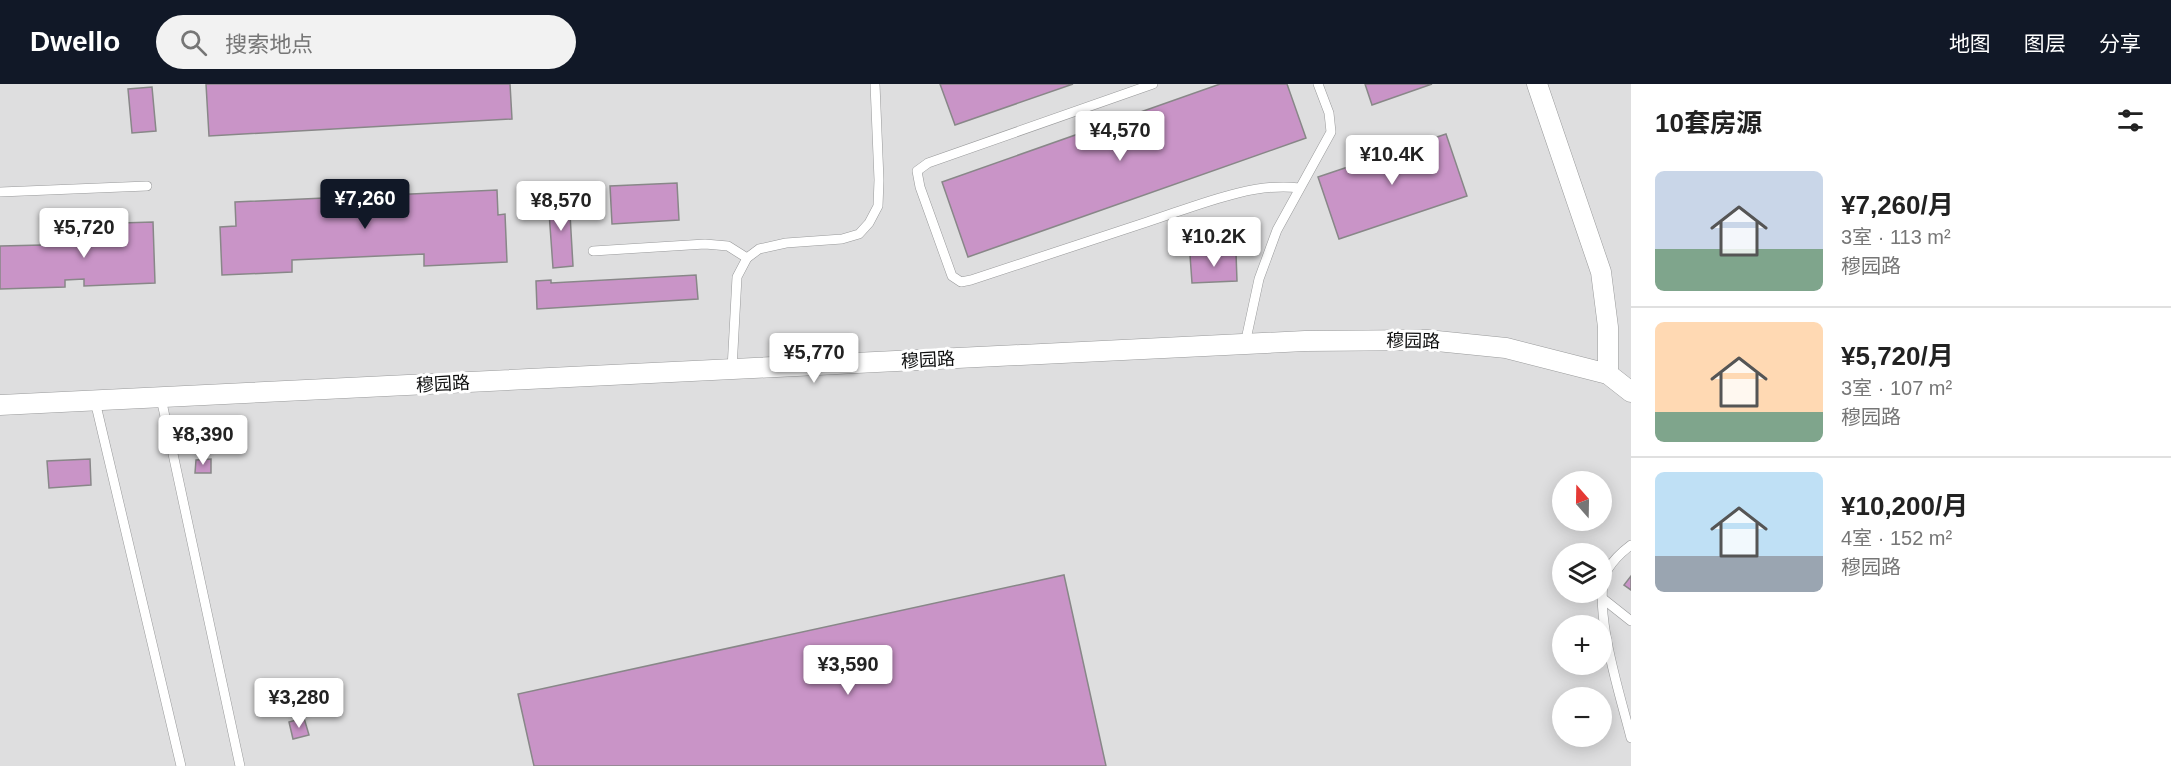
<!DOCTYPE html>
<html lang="zh">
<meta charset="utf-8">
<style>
body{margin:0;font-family:Arial,"Noto Sans SC",sans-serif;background:#f2f2f2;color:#222;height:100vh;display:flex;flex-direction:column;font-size:22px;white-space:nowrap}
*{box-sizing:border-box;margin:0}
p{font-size:20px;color:#767676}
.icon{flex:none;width:33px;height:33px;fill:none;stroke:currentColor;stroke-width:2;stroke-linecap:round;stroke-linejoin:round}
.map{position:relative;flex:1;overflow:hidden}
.sheet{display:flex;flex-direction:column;background:#fff;width:540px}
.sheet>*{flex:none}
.needle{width:39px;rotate:340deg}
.buttons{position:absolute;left:1552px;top:387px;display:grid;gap:12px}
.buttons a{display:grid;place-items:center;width:60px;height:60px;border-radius:50%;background:#fff;box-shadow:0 3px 15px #0003;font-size:30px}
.price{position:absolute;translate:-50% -51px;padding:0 14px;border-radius:6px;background:#fff;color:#222;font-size:20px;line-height:39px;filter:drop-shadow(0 2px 3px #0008)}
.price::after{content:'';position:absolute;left:50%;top:36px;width:18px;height:14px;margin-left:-9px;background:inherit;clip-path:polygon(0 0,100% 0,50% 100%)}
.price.on{background:#111827;color:#fff}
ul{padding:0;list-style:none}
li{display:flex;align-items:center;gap:18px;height:150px;padding:0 24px}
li+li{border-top:2px solid #e0e0e0}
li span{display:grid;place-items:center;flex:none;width:168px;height:120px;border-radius:9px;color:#555}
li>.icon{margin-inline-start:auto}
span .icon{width:72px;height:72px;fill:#fffc;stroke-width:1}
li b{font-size:26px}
h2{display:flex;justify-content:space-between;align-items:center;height:72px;padding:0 24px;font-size:26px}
header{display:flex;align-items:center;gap:36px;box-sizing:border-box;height:84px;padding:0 30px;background:#111827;color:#fff}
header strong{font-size:28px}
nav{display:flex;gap:33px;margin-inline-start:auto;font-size:21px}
.search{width:420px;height:54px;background:#f2f2f2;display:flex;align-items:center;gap:15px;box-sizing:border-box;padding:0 21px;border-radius:33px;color:#767676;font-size:22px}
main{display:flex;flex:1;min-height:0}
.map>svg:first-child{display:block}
</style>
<header>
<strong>Dwello</strong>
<div class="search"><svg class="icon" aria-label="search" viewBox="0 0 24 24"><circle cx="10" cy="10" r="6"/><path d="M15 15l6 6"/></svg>搜索地点</div>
<nav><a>地图</a><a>图层</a><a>分享</a></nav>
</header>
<main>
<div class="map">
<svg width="1631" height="682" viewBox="0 0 1631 682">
<rect width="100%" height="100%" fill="#dededf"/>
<g fill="#c994c7" stroke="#888788" stroke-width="1.5">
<path d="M206 0H510L512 35 209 52Z"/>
<path d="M940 0H1073L955 41Z"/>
<path d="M1220 0H1287L1306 54 968 173 942 98Z"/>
<path d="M1365 0H1432L1372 21Z"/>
<path d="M152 3 156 47 132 49 128 5Z"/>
<path d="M1446 50 1467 112 1339 155 1318 93Z"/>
<path d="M677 99 679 136 612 140 610 102Z"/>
<path d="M497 106 498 131 505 130 507 178 424 182V170L292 176V188L222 191 220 143 236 142 235 118Z"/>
<path d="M569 113 573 182 553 184 548 114Z"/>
<path d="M153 138 155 199 84 202V195L65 196V203L0 205V162L86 160V140Z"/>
<path d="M1236 169 1237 197 1192 199 1190 171Z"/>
<path d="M696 191 698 215 537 225 536 197 551 196V199Z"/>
<path d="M90 375 91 401 49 404 47 377Z"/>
<path d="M211 375V389H195L196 376Z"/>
<path d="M1064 491 1106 682H534L518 610Z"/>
<path d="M1631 492V506L1624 501Z"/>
<path d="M304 634 309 651 293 655 289 638Z"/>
</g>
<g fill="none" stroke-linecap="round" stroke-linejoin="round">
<g stroke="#98999a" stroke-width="10">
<g id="service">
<path d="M1153 0 928 79 917 87 920 103 952 192 961 198 971 196C1030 177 1088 157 1147 138 1191 124 1253 97 1299 104"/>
<path d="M0 108 147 102"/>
<path d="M593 167 705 160 728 162 747 174"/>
<path d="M1245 260 1259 195 1277 146 1331 48 1329 29 1318 0"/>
<path d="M732 285 737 193 747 174 759 165 786 159 842 155 859 150 869 139 878 122 879 96 875 0"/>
<path d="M161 314 240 682"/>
<path d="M95 317 181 682"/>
<path d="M1631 461C1623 467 1614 475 1608 485 1589 517 1622 617 1631 654"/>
<path d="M1602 514 1631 537"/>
</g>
</g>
<g stroke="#98999a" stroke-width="21">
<g id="minor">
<path d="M1537 0 1601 188 1608 243V290"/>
<path d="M0 321 1305 257 1427 256 1506 264 1608 290 1631 308"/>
</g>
</g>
<use href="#service" stroke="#fff" stroke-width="9"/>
<use href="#minor" stroke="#fff" stroke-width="20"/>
</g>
<g text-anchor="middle" stroke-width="6" stroke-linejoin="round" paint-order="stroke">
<g font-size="18" fill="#0d0e0e" stroke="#fff">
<text transform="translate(1413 257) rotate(1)" y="6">穆园路</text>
<text transform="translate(928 276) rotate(-3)" y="6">穆园路</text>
<text transform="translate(443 300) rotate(-3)" y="6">穆园路</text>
</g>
</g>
</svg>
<div class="buttons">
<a><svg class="needle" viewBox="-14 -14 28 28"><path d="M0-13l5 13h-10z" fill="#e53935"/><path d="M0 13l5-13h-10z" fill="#767676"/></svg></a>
<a><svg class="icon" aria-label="layers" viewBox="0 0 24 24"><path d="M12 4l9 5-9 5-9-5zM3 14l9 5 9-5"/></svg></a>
<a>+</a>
<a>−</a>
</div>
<b class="price" style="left:1120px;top:78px">¥4,570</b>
<b class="price" style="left:1392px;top:102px">¥10.4K</b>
<b class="price on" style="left:365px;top:146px">¥7,260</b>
<b class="price" style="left:561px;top:148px">¥8,570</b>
<b class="price" style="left:84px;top:175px">¥5,720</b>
<b class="price" style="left:1214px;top:184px">¥10.2K</b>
<b class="price" style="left:814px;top:300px">¥5,770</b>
<b class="price" style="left:203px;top:382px">¥8,390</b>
<b class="price" style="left:848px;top:612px">¥3,590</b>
<b class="price" style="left:299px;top:645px">¥3,280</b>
</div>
<section class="sheet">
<h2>10套房源<svg class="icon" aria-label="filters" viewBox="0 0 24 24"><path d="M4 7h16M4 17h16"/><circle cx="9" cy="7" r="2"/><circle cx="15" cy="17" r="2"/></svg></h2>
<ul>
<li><span style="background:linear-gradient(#c9d6e8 65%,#7fa58c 0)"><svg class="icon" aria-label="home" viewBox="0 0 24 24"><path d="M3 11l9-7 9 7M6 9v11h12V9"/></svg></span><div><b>¥7,260/月</b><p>3室 · 113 m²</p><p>穆园路</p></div></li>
<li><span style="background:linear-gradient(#ffd9b3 75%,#7fa58c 0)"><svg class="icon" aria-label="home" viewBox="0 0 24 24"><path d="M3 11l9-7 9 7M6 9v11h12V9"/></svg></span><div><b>¥5,720/月</b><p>3室 · 107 m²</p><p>穆园路</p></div></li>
<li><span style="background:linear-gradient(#bfe0f5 70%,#9aa5b1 0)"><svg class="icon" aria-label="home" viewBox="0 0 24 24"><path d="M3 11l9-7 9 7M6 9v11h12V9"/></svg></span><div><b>¥10,200/月</b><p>4室 · 152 m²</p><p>穆园路</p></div></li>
</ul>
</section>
</main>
